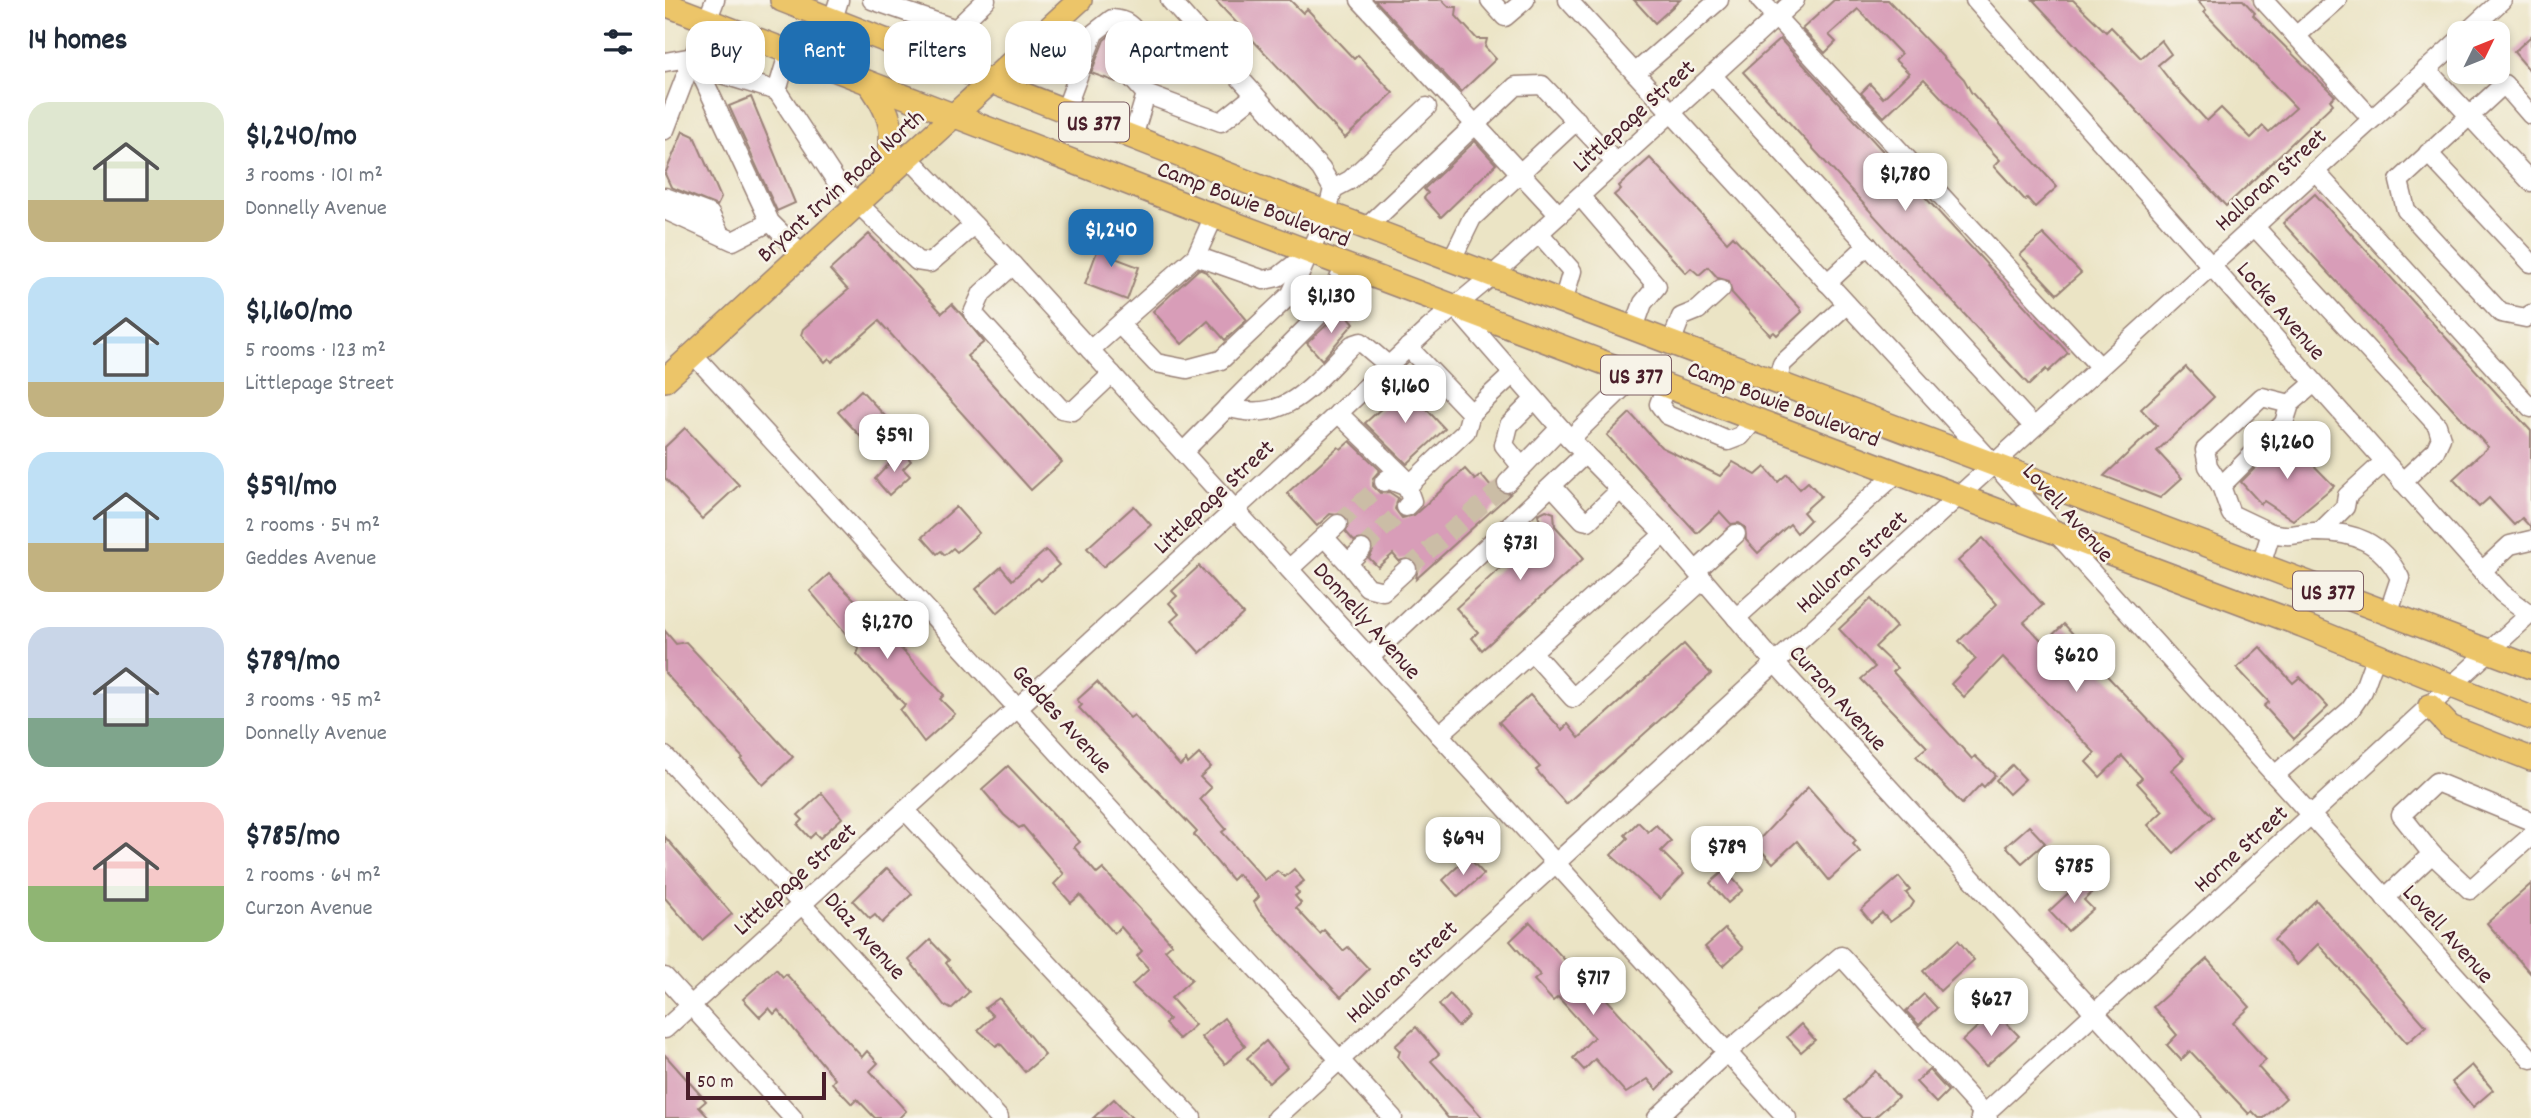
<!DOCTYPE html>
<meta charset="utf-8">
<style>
body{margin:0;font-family:Dekko,sans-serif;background:#f6f6f7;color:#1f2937;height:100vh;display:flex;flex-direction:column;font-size:26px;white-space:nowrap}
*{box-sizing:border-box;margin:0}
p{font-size:23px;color:#747a83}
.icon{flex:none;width:38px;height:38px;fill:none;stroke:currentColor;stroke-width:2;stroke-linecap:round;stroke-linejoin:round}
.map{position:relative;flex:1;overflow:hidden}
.drawer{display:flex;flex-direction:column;background:#fff;width:665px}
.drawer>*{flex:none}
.top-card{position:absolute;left:21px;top:21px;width:665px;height:63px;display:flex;gap:14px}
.needle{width:46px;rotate:47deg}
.fabs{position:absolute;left:1782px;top:21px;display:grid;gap:14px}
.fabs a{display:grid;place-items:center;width:63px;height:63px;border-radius:14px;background:#fff;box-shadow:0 4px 10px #0003;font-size:35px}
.scale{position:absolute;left:21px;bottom:18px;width:140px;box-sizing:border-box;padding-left:7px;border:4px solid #4a1f2b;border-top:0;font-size:19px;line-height:24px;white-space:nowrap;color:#4a1f2b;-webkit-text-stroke:5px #f7f3e8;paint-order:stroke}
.price{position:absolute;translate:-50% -60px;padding:0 16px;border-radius:14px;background:#fff;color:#222;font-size:23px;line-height:46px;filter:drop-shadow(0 2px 4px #0008)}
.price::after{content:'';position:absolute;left:50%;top:42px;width:21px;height:16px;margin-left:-10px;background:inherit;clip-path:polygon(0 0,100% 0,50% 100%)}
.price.selected{background:#1f6fb2;color:#fff}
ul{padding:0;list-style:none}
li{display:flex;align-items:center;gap:21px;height:175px;padding:0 28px}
li span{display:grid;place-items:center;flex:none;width:196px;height:140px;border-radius:21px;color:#555}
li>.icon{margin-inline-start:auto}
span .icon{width:84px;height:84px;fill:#fffc;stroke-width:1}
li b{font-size:30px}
h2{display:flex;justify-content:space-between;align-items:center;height:84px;padding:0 28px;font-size:30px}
.chip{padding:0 24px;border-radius:21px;background:#fff;box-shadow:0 4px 10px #0003;font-size:24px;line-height:63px}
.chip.selected{background:#1f6fb2;color:#fff}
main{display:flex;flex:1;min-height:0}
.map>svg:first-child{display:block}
</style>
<main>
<section class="drawer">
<h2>14 homes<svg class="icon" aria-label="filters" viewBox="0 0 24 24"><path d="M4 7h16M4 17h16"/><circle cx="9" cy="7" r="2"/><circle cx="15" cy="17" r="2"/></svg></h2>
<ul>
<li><span style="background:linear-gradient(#dfe7d0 70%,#c2b280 0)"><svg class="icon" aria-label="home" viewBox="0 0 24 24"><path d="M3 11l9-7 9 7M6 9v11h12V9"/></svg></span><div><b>$1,240/mo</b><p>3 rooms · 101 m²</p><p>Donnelly Avenue</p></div></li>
<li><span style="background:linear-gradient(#bfe0f5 75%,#c2b280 0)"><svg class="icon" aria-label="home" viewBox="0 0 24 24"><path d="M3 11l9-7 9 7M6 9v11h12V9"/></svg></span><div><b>$1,160/mo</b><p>5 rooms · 123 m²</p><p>Littlepage Street</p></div></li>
<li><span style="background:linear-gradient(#bfe0f5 65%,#c2b280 0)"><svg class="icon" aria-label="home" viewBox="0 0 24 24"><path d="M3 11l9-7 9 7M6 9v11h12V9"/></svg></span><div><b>$591/mo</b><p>2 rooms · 54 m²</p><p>Geddes Avenue</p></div></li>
<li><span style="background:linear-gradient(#c9d6e8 65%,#7fa58c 0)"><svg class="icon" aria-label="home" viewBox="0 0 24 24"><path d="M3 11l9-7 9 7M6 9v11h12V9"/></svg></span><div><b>$789/mo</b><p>3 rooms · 95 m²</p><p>Donnelly Avenue</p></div></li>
<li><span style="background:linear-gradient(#f6c9c9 60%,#8fb573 0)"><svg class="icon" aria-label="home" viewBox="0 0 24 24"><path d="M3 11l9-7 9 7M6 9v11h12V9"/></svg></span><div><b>$785/mo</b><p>2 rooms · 64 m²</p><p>Curzon Avenue</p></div></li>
</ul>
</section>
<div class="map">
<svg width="1866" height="1118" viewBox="0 0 1866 1118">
<rect width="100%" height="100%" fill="#f7f3e8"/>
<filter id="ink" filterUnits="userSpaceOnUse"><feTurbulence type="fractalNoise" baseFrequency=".0143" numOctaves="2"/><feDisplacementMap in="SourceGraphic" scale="14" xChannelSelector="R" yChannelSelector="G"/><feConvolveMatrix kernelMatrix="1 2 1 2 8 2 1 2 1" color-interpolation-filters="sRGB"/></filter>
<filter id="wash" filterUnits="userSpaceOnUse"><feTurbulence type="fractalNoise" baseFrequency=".00686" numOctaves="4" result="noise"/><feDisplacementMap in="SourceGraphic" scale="28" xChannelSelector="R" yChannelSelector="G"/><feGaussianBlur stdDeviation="1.57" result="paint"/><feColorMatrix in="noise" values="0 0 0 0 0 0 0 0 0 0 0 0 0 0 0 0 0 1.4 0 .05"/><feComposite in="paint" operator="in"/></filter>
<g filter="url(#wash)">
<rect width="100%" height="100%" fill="#ebe4c5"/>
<g id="blocks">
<g fill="#d89db8">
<path d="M550 0H625L638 13 642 9 689 59 693 55 728 93 680 138Z"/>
<path d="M710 0H777L784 7H792L791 16 812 39H822L820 47 831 59 796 92Z"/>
<path d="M969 0H1015L990 23Z"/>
<path d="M1169 0H1223L1299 79 1306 92 1392 187 1370 207 1362 198 1360 200 1329 166 1335 160 1259 79 1219 117 1196 93 1205 84 1218 98 1244 73 1230 60 1236 54 1193 9 1164 35 1171 42 1160 53 1137 29Z"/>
<path d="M1368 0H1408L1441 32 1446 27 1476 58 1496 40 1506 54 1493 65 1507 83 1542 121 1556 108 1586 138 1598 126 1604 132 1631 108 1539 12 1541 10 1532 0H1578L1590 13 1588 15 1670 96 1665 100 1668 104 1561 206Z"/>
<path d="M444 36 460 42 451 82 426 73 439 40Z"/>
<path d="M1866 36V72L1849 52Z"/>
<path d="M1115 39 1403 353 1383 372 1381 369 1364 385 1078 72Z"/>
<path d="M86 97 130 203 112 211 64 106Z"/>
<path d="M18 131 29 136 56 198 52 206 6 187 0 174Z"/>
<path d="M810 141 831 164 776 217 759 198 763 193 759 189Z"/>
<path d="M985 158 1062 242 1068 236 1135 308 1137 312 1112 335 1109 332 1105 335 1067 293 1064 281 1053 278 1043 267 1034 275 1026 268 1021 273 949 195 956 189 954 186Z"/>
<path d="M1650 194 1866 431V528L1857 518 1849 525 1824 498 1814 507 1788 479 1823 447 1618 223Z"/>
<path d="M441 227 456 232 447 257 474 267 462 300 420 284Z"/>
<path d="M204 234 277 313 287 304 297 315 319 342 302 356 397 462 366 490 214 321 167 362 164 358 160 362 136 335 138 329 183 290 165 270Z"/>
<path d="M1378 234 1416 273 1392 294 1355 255Z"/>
<path d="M534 269 541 272 582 320 560 340 543 321 517 344 488 311Z"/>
<path d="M678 310 689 323 657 360 642 343Z"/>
<path d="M1521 367 1549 397 1492 451 1517 478 1495 498 1439 476 1492 426 1476 409Z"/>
<path d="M737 383 780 429 742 464 700 423 727 399 724 395Z"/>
<path d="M196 390 220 416 196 437 173 412Z"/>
<path d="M965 413 996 447 1055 476 1068 462 1091 475 1100 467 1113 482 1122 474 1135 489 1143 482 1156 496 1138 512 1145 520 1132 533 1125 524 1093 553 1081 540 1080 527 1074 523 1066 524 1055 512 1032 533 942 435Z"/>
<path d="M20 428 74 485 37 519 0 478V447Z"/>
<path d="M1621 437 1669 486 1628 520 1599 501 1596 504 1576 482Z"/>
<path d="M685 441 715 470 708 478V486L715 493 724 492 733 498 730 509 737 518 749 515 800 469 810 480 816 475 826 487 831 483 835 492 845 494 751 579 753 566 745 558 734 561 728 554 713 567 704 558 708 551 705 542 699 538 689 541 681 532 684 522 681 516 665 514 652 526 622 493 673 447 676 449Z"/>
<path d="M237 450 246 461 238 469 245 476 224 495 210 479Z"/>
<path d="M469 506 486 525 438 567 422 548Z"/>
<path d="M291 507 314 533 292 552 288 548 280 555 276 551 272 554 257 537Z"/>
<path d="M881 510 889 513 890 526 919 558 817 650 807 638 813 632 791 608 877 530 873 514Z"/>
<path d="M1318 538 1378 605 1359 622 1379 643 1399 624 1418 645 1416 648 1519 758 1506 770 1548 817 1509 853 1483 825 1498 811 1472 783 1477 778 1457 756 1435 777 1421 762 1430 753 1338 657 1299 697 1286 684 1311 659 1294 641 1332 604 1293 561Z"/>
<path d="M381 550 394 565 376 581 373 578 332 613 311 589 336 567 347 580Z"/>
<path d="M534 566 578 614 535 653 506 621 514 614 504 603 512 596 507 591Z"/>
<path d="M164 574 202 612 198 615 219 639 225 643 229 641 279 695 275 699 290 714 259 742 235 710 240 705 199 662 192 654 194 649 145 591Z"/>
<path d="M1206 599 1231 627 1210 647 1232 668 1228 672 1307 759 1310 756 1330 775 1319 787 1316 784 1297 804 1251 756 1262 747 1196 679 1210 667 1174 629Z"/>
<path d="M0 631 11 644 21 642 128 757 98 785 76 760 78 758 0 673Z"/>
<path d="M1019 644 1046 674 901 804 871 770 875 767 834 722 865 695 897 730 903 724 914 738Z"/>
<path d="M1595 647 1628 683 1635 677 1663 707 1629 739 1599 706 1604 702 1572 668Z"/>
<path d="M432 682 465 718 469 715 515 766 521 760 523 764 534 754 546 767 535 777 546 788 535 799 561 829 557 832 600 880 612 871 620 877 629 869 639 881 630 888 634 893 630 896 636 903 631 908 655 934 659 930 678 951 683 947 704 969 676 997 594 911 589 902 594 897 573 874 567 880 529 835 532 832 414 708 417 705 412 700Z"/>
<path d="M1347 765 1360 779 1344 794 1331 780Z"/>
<path d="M343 766 415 842 409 847 432 874 438 869 507 944 500 950 527 979 506 998 530 1025 514 1039 500 1024 504 1019 467 985 484 969 472 956 477 951 456 927 449 933 415 895 406 903 389 884 399 874 358 826 354 828 339 815 317 789Z"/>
<path d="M1143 787 1191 841 1188 844 1195 852 1164 880 1132 841 1108 863 1090 844Z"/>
<path d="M157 793 177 818 155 838 150 833 145 838 133 825 138 820 133 815Z"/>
<path d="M973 822 983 832 991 825 1006 841 996 851 1019 874 995 899 946 855 963 838 960 835Z"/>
<path d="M1364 826 1380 843 1357 863 1341 846Z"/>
<path d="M0 837 67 914 37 940 0 898Z"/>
<path d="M803 857 819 874 793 897 778 880Z"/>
<path d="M222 868 247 894 217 923 210 915 205 919 188 901Z"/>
<path d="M1060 870 1078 890 1063 903 1045 883Z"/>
<path d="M1234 877 1245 890 1241 893 1249 902 1246 907 1225 922 1217 913 1206 922 1196 910Z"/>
<path d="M1421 877 1432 888 1419 900 1428 909 1403 931 1384 911Z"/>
<path d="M1866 884V974L1822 923Z"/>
<path d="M1651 900 1761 1026 1742 1043 1653 944 1632 965 1609 940Z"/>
<path d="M865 922 908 969 912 966 1008 1073 992 1090 983 1079 961 1093 930 1059 919 1070 908 1058 929 1037 893 997 888 1001 869 980 875 975 845 941Z"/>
<path d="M1060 929 1078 948 1058 966 1040 947Z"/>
<path d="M265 940 284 960 281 963 304 992 286 1009 279 1005 244 960Z"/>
<path d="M1293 940 1309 960 1275 991 1258 971Z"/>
<path d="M1542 959 1585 1007 1568 1023 1601 1060 1593 1067 1621 1098 1599 1118H1594L1587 1111 1584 1114 1525 1051 1516 1060 1502 1045 1512 1035 1488 1007Z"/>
<path d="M111 969 118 977 121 974 197 1057 202 1051 213 1063 205 1071 241 1111 234 1118H210L192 1099 187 1104 167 1083 170 1079 113 1010 109 1014 104 1008 95 1017 78 999Z"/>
<path d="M785 994 804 1016 793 1027 774 1005Z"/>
<path d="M1259 994 1272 1008 1254 1025 1241 1011Z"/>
<path d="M334 998 380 1055 360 1072 335 1043 331 1046 313 1030 328 1016 320 1008Z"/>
<path d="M1330 1011 1354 1036 1321 1066 1297 1041Z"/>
<path d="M559 1018 580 1046 560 1064 536 1037Z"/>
<path d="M1136 1024 1150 1040 1136 1052 1122 1037Z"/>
<path d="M751 1027 774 1054 766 1061 818 1118H783L733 1057 735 1051 730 1046Z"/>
<path d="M601 1041 622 1067 604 1083 582 1058Z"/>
<path d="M0 1055 41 1101 34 1107 44 1118H0Z"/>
<path d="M1807 1065 1828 1090 1808 1107 1787 1082Z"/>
<path d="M1264 1070 1283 1091 1271 1103 1251 1082Z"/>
<path d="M1210 1071 1233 1097 1209 1118H1197L1180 1100Z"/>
<path d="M449 1099 467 1118H428Z"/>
</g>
</g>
</g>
<g filter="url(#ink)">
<use href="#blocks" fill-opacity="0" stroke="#9a8278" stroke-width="2"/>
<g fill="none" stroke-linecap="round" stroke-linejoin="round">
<g stroke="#cbbda6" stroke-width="18" stroke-dasharray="18 9" stroke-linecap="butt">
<path d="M673 524 719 482"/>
<path d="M697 549 741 507"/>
<path d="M742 569 842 483"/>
</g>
<g stroke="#9a8278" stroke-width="21">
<g id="minor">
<path d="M50 0 28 57 105 222 138 255"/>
<path d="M207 0 291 29 321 0"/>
<path d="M695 0 894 215"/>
<path d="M825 0 840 17 860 0"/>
<path d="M903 0 1329 464 1866 1059"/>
<path d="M1095 0 1435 367"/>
<path d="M1310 0 1817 571 1837 593 1866 615"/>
<path d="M1598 0 1707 119"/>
<path d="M168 19 174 0"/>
<path d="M1801 33 1837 0"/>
<path d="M1631 36 1672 0"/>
<path d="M124 51 112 91 173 184 252 261 265 263 309 225"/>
<path d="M0 62 28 57 0 130"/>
<path d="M33 67 112 91"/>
<path d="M1761 69 1866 182"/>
<path d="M970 73 1054 0"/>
<path d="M1047 75 1369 427"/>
<path d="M400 111 429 33 447 19C461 20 468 25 474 38L464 75 481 94"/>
<path d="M1866 115 1839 84 1734 181 1741 210 1836 313 1861 318 1866 314"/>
<path d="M468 137 481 94 556 122 590 95"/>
<path d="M1763 153 1866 263"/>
<path d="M245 159 348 265 1122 1118"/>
<path d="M1650 171 1866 408"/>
<path d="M668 189 685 180 762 107"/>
<path d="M915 196 992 286 978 303 969 328"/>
<path d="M0 197 45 214 55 234"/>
<path d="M0 210 68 241 105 222"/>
<path d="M1589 226 1772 425 1776 438 1770 451 1737 482"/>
<path d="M702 227 851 86 877 85 951 163"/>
<path d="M874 233 907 271 898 302"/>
<path d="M531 256 599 280 613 277 645 252"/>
<path d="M787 259 807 218 912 120"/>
<path d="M348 265 317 293 308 313 396 409 408 411 447 374"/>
<path d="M1162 283 1203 245"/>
<path d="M790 307 905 439 999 534 1110 663 1526 1118"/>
<path d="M455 325 491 363 522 369 556 360 626 294 662 213 668 189 656 169 505 0"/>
<path d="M1006 343 1016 317 1033 310 1056 289"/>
<path d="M743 347 806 413 848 374"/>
<path d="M425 350 531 256 549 216"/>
<path d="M28 354 728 1118"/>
<path d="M1112 382 1117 364 1182 304"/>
<path d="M1001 386 994 404 1002 415 1063 441 1076 436 1089 420"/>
<path d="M562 407C622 426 648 383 687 345L696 342 724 366"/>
<path d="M673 413 745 483"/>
<path d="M905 439 971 375"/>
<path d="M518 452 662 307 680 265"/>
<path d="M856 466 839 445 844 425 870 399"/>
<path d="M719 482 722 479 742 487 801 431 806 413"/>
<path d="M842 483 895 428"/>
<path d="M1556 486 1619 423 1625 404 1648 384"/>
<path d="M888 487 918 520 923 521 954 491"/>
<path d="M741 507 747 501 742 487"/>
<path d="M1655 532 1680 507 1682 496 1719 462"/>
<path d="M1606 533 1566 514 1556 486 1543 466 1540 450 1597 397 1625 404"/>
<path d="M659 537 683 563 697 549"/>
<path d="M683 563 702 587 718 591 742 569"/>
<path d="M1596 565 1606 533C1630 538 1629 533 1649 532 1689 531 1717 542 1735 578L1723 614"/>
<path d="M624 569 673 524"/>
<path d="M1031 571 1071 534"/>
<path d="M1817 571 1845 545 1866 540"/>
<path d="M1071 618 1232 473"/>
<path d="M867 652 908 698 1038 580"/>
<path d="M704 658 920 454"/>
<path d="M774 735 999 534"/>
<path d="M0 756 334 1118"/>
<path d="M1610 775 1685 710 1698 691 1711 655"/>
<path d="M240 810 527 1118"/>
<path d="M1767 854 1805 890 1866 836"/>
<path d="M1720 898 1767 854 1736 815 1771 782 1866 821"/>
<path d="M0 977 128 1118"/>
<path d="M0 1029 586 495 764 328 829 274 1130 0"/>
<path d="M611 1118 1794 40"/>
<path d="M992 1118 1062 1052 1176 956 1323 1118"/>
<path d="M1315 1118 1866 613"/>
</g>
</g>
<g stroke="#9a8278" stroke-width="26">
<g id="major">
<path d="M117 0 662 213 1866 667"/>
<path d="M0 4 549 216 1637 625 1866 718"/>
<path d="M204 83C233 123 229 137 218 182"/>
<path d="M0 380 415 0"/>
<path d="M1765 706 1785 727 1866 759"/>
</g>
</g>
<use href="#minor" stroke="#fff" stroke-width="18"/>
<use href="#major" stroke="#ecc569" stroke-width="23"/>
</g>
</g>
<g text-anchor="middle" stroke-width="5" stroke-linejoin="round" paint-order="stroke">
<g fill="#f7f3e8" stroke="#7e5f64" stroke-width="2">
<rect x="394" y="102.5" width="70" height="39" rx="5"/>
<rect x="936" y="355.5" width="70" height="39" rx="5"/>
<rect x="1628" y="571.5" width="70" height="39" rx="5"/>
</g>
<g font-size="23" font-weight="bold" fill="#4a1f2b">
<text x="429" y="130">US 377</text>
<text x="971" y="383">US 377</text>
<text x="1663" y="599">US 377</text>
</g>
<g font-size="24" fill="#4a1f2b" stroke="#f7f3e8">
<text transform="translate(968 115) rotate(-42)" y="8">Littlepage Street</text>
<text transform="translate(1605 179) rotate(-42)" y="8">Halloran Street</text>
<text transform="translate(175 185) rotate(-42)" y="8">Bryant Irvin Road North</text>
<text transform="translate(589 203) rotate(21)" y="8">Camp Bowie Boulevard</text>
<text transform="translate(1617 310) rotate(49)" y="8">Locke Avenue</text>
<text transform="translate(1119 403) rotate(21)" y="8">Camp Bowie Boulevard</text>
<text transform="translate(548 496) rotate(-43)" y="8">Littlepage Street</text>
<text transform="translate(1404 512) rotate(48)" y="8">Lovell Avenue</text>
<text transform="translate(1186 561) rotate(-42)" y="8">Halloran Street</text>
<text transform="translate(703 620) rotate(48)" y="8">Donnelly Avenue</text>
<text transform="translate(1174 697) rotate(48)" y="8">Curzon Avenue</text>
<text transform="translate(398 718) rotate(48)" y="8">Geddes Avenue</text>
<text transform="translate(1575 848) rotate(-42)" y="8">Horne Street</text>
<text transform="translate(129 878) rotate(-42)" y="8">Littlepage Street</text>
<text transform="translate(1784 933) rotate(48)" y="8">Lovell Avenue</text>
<text transform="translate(201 935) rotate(48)" y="8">Diaz Avenue</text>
<text transform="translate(736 971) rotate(-42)" y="8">Halloran Street</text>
</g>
</g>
</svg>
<div class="fabs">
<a><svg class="needle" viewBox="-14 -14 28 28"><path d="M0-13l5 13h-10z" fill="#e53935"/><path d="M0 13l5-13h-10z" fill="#747a83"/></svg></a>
</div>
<div class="scale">50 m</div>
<b class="price" style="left:1240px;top:213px">$1,780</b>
<b class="price selected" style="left:446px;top:269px">$1,240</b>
<b class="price" style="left:666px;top:335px">$1,130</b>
<b class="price" style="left:740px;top:425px">$1,160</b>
<b class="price" style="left:229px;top:474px">$591</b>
<b class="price" style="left:1622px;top:481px">$1,260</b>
<b class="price" style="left:855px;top:582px">$731</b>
<b class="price" style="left:222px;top:661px">$1,270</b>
<b class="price" style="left:1411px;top:694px">$620</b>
<b class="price" style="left:798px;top:877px">$694</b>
<b class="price" style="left:1062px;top:886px">$789</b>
<b class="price" style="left:1409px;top:905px">$785</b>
<b class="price" style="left:928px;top:1017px">$717</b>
<b class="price" style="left:1326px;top:1038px">$627</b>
<div class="top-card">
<a class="chip">Buy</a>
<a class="chip selected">Rent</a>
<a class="chip">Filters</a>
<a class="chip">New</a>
<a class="chip">Apartment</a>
</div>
</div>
</main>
